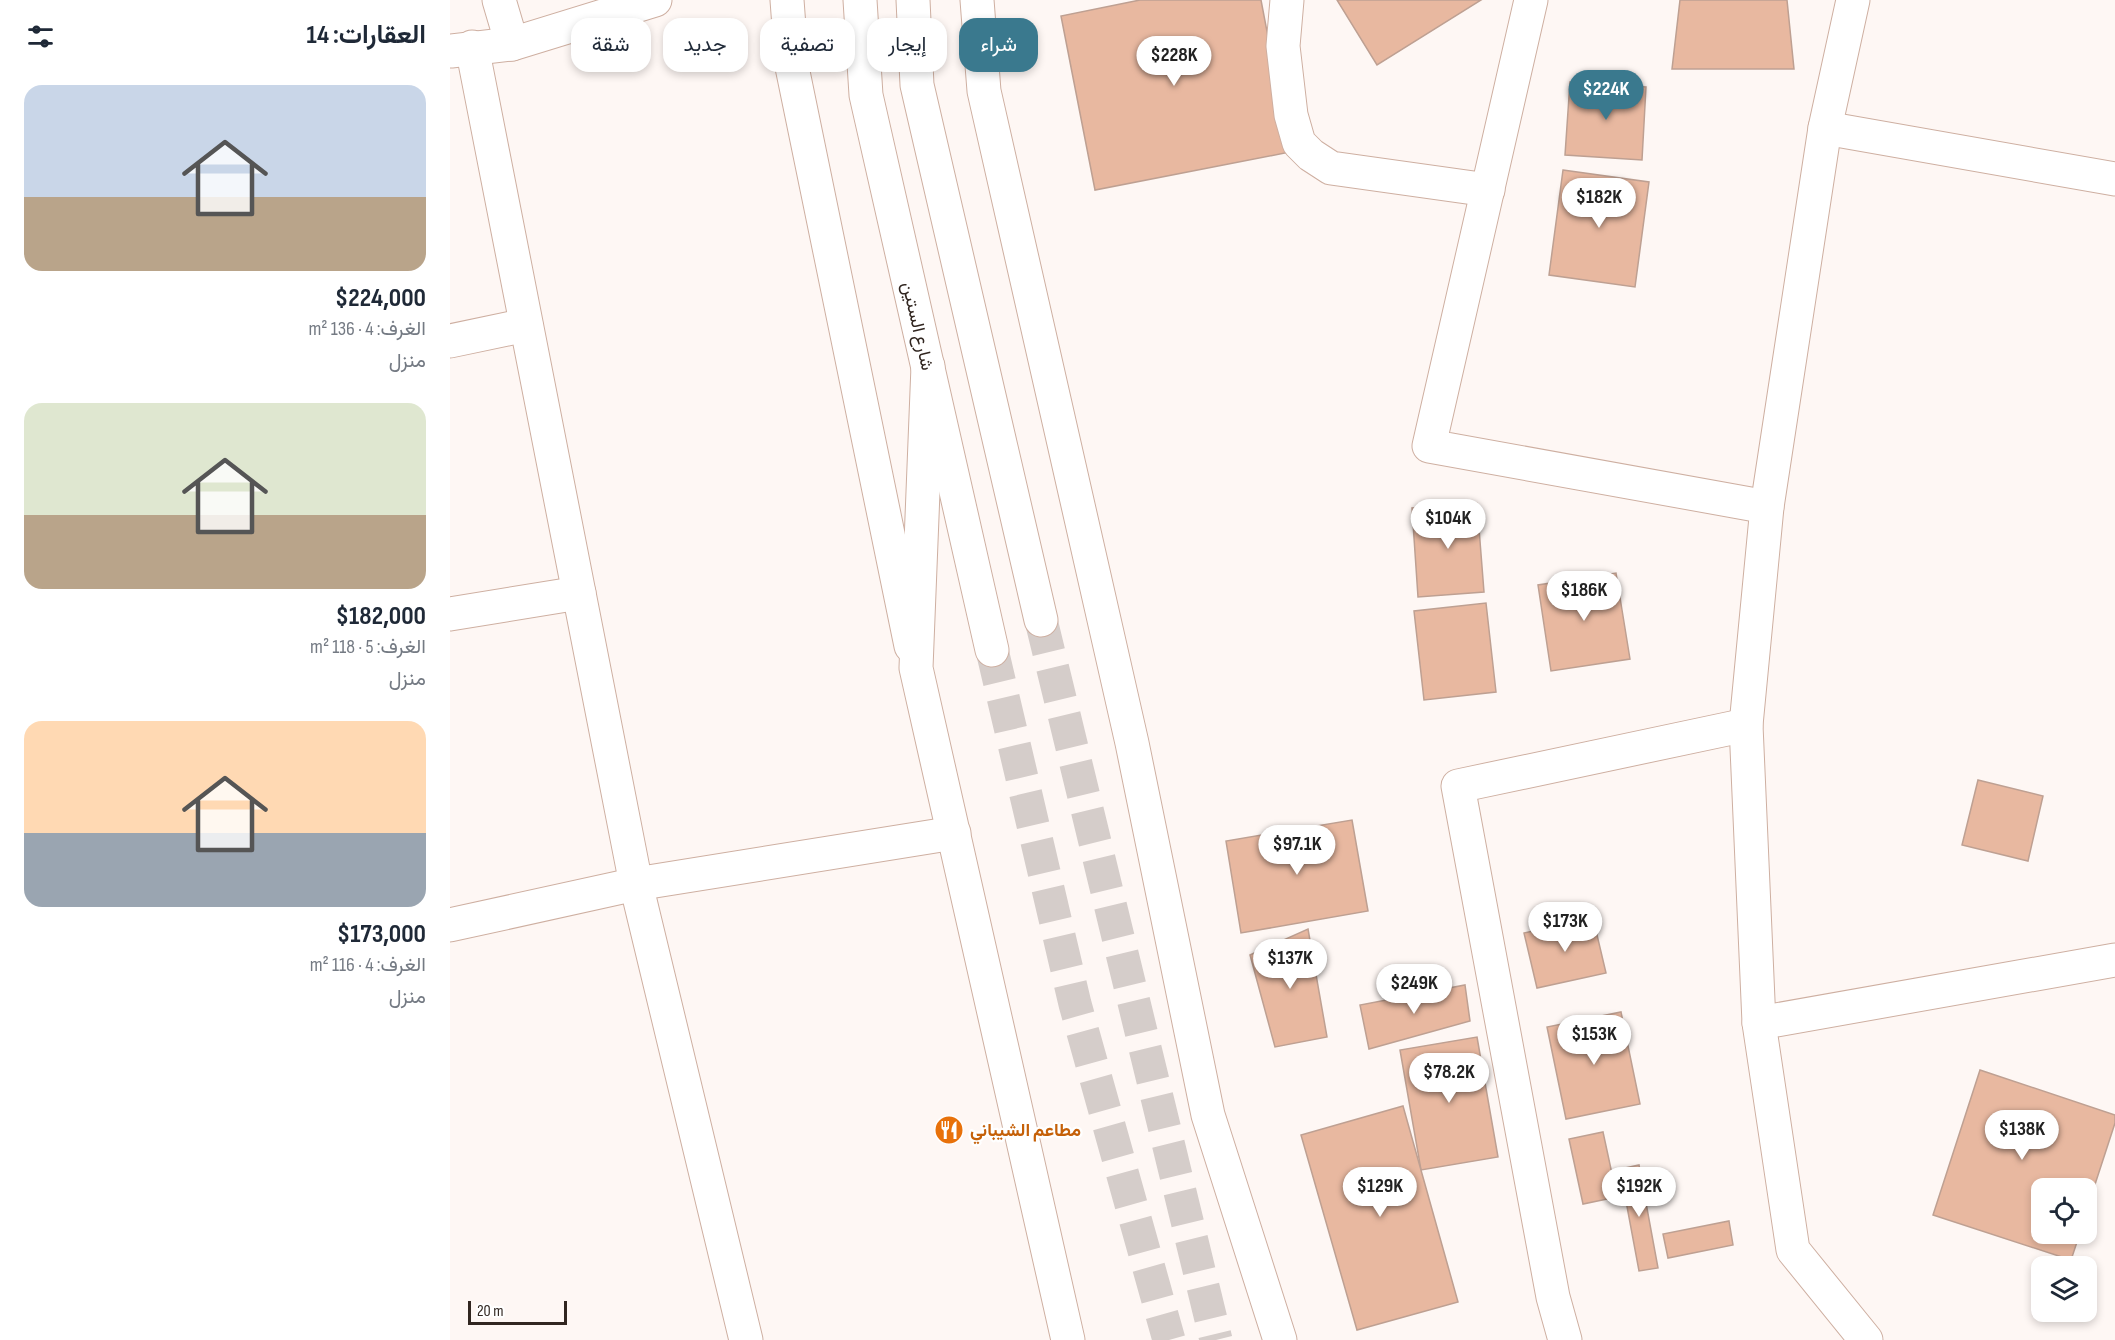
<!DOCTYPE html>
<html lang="ar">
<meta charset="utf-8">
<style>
body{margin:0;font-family:"Sofia Sans Condensed",Vazirmatn,sans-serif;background:#f2f2f3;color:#1f2937;direction:rtl;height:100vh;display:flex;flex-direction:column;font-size:22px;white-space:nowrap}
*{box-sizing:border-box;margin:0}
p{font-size:20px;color:#747a83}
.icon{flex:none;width:33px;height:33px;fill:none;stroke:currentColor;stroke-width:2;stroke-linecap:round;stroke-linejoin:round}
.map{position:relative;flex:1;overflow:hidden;direction:ltr}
.side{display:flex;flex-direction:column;background:#fff;width:450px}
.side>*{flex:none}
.top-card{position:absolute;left:18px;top:18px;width:570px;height:54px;direction:rtl;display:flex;gap:12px}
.controls{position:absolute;left:1581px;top:1178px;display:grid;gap:12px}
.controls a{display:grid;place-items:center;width:66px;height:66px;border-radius:12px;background:#fff;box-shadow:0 3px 9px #0003;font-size:30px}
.scale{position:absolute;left:18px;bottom:15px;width:99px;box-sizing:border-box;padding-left:6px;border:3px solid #312620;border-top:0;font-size:16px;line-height:21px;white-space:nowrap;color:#312620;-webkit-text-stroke:4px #fff;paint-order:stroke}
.price{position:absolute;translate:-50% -51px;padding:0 14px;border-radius:21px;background:#fff;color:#222;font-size:20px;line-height:39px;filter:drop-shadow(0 2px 3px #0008)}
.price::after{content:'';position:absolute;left:50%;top:36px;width:18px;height:14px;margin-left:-9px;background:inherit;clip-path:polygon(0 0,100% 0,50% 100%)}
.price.active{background:#3a798e;color:#fff}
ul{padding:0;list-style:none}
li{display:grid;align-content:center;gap:12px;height:318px;padding:0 24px}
li span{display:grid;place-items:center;height:186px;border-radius:18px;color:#555}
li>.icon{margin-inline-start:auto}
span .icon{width:108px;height:108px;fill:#fffc;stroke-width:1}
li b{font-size:26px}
h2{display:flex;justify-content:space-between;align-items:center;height:72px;padding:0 24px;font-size:26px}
.tag{padding:0 21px;border-radius:18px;background:#fff;box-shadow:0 3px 9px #0003;font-size:21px;line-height:54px}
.tag.active{background:#3a798e;color:#fff}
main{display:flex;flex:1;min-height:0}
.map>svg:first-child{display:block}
</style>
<main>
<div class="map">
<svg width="1665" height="1340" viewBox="0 0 1665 1340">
<rect width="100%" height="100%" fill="#fef7f4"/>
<g fill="#e8b8a0" stroke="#bea092" stroke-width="1.5">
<path d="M690 0H811L840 152 645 190 611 16Z"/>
<path d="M887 0H1031L927 65Z"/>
<path d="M1230 0H1337L1344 69H1222Z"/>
<path d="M1120 82 1196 87 1192 160 1115 155Z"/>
<path d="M1113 170 1199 182 1185 287 1099 275Z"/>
<path d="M1027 503 1034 592 968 597 962 508Z"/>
<path d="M1166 573 1180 659 1101 671 1088 585Z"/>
<path d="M1036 603 1046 692 974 700 964 611Z"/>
<path d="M1528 780 1593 796 1578 861 1512 845Z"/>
<path d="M902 820 918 911 791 933 776 841Z"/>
<path d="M1143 918 1156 973 1087 988 1074 933Z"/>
<path d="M858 929 877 1037 825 1047 800 955Z"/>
<path d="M1015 985 1020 1021 919 1049 910 1005Z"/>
<path d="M1171 1012 1190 1104 1116 1119 1097 1027Z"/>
<path d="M1027 1037 1048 1157 971 1170 950 1050Z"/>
<path d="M1530 1070 1665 1115V1123L1636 1212V1188H1592V1233H1630L1621 1260 1483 1215Z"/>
<path d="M953 1106 1008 1302 907 1330 851 1135Z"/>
<path d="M1153 1132 1167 1197 1133 1204 1119 1139Z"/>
<path d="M1189 1165 1208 1268 1189 1271 1170 1169Z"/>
<path d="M1279 1221 1283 1245 1218 1258 1213 1234Z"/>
</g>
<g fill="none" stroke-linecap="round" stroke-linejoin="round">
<g stroke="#d5cdca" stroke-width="33" stroke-dasharray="33 16" stroke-linecap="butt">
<path d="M591 620 766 1340"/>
<path d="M542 650 625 1004 719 1340"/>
</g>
<g stroke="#ceafa1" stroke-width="35">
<g id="street">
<path d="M49 0 62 44"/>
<path d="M837 0 833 46 841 115 849 143 861 155 881 168 1038 190"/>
<path d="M1081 0 979 446 1317 507"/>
<path d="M1403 0 1375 128 1317 507 1296 725 1309 1023 1343 1250 1416 1340"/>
<path d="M22 47 186 884 296 1340"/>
<path d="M1 51 62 44 205 0"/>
<path d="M1375 128 1665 179"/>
<path d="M0 341 76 325"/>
<path d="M0 614 129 593"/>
<path d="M0 925 186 884 504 833"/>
<path d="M1309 1023 1665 960"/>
<path d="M1115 1340 1103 1297 1008 786 1296 725"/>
</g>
</g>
<g stroke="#ceafa1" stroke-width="35">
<path id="secondary" d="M337 0 342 67 461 646"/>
</g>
<g stroke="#ceafa1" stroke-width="35">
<g id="highway">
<path d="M410 0 416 95 542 650"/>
<path d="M463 0 467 85 591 620"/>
<path d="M527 0 534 91 682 743 758 1115 830 1340"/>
<path d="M478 366 466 668 618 1340"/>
</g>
</g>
<use href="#street" stroke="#fff" stroke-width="33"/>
<use href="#secondary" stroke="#fff" stroke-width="33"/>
<use href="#highway" stroke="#fff" stroke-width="33"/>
</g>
<defs>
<g id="restaurant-disc" transform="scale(1.5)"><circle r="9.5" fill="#e8710a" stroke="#fff"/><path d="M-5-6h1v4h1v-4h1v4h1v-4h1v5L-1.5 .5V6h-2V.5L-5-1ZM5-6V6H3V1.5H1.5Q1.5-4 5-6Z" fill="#fff"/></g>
</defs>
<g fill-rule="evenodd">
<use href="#restaurant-disc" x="499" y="1130"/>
</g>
<g text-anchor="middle" stroke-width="4.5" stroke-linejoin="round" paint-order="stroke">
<g font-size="18" fill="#312620" stroke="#fff">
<text transform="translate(468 326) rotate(77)" y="6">شارع الستين</text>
</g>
<g font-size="18" font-weight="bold" fill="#c56008" stroke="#fff" text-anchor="start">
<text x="520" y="1136">مطاعم الشيباني</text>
</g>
</g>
</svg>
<div class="controls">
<a><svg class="icon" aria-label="locate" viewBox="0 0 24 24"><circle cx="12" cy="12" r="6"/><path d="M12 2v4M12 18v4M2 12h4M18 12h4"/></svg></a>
<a><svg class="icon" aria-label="layers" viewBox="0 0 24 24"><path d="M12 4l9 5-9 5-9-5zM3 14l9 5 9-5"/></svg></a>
</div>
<div class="scale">20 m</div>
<b class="price" style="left:724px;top:87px">$228K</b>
<b class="price active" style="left:1156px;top:121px">$224K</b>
<b class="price" style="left:1149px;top:229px">$182K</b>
<b class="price" style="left:998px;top:550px">$104K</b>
<b class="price" style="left:1134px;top:622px">$186K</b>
<b class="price" style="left:847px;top:876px">$97.1K</b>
<b class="price" style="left:1115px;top:953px">$173K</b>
<b class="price" style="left:840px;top:990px">$137K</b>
<b class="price" style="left:964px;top:1015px">$249K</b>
<b class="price" style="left:1144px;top:1066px">$153K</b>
<b class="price" style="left:999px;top:1104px">$78.2K</b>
<b class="price" style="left:1572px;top:1161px">$138K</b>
<b class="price" style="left:930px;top:1218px">$129K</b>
<b class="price" style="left:1189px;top:1218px">$192K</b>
<div class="top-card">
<a class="tag active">شراء</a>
<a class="tag">إيجار</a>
<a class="tag">تصفية</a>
<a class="tag">جديد</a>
<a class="tag">شقة</a>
</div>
</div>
<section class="side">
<h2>العقارات: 14<svg class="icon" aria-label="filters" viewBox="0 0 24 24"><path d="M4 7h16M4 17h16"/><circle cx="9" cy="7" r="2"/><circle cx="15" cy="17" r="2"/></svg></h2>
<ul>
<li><span style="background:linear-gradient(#c9d6e8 60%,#b9a48a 0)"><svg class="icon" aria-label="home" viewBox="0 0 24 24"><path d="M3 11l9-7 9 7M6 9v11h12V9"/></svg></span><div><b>$224,000</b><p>الغرف: 4 · 136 m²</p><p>منزل</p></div></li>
<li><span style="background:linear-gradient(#dfe7d0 60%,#b9a48a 0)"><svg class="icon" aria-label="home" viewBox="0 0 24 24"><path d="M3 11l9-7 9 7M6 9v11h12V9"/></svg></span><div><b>$182,000</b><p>الغرف: 5 · 118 m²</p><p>منزل</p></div></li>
<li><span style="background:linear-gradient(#ffd9b3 60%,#9aa5b1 0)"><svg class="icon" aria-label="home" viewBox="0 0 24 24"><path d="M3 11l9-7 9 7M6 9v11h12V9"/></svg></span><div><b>$173,000</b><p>الغرف: 4 · 116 m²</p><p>منزل</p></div></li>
</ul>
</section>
</main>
